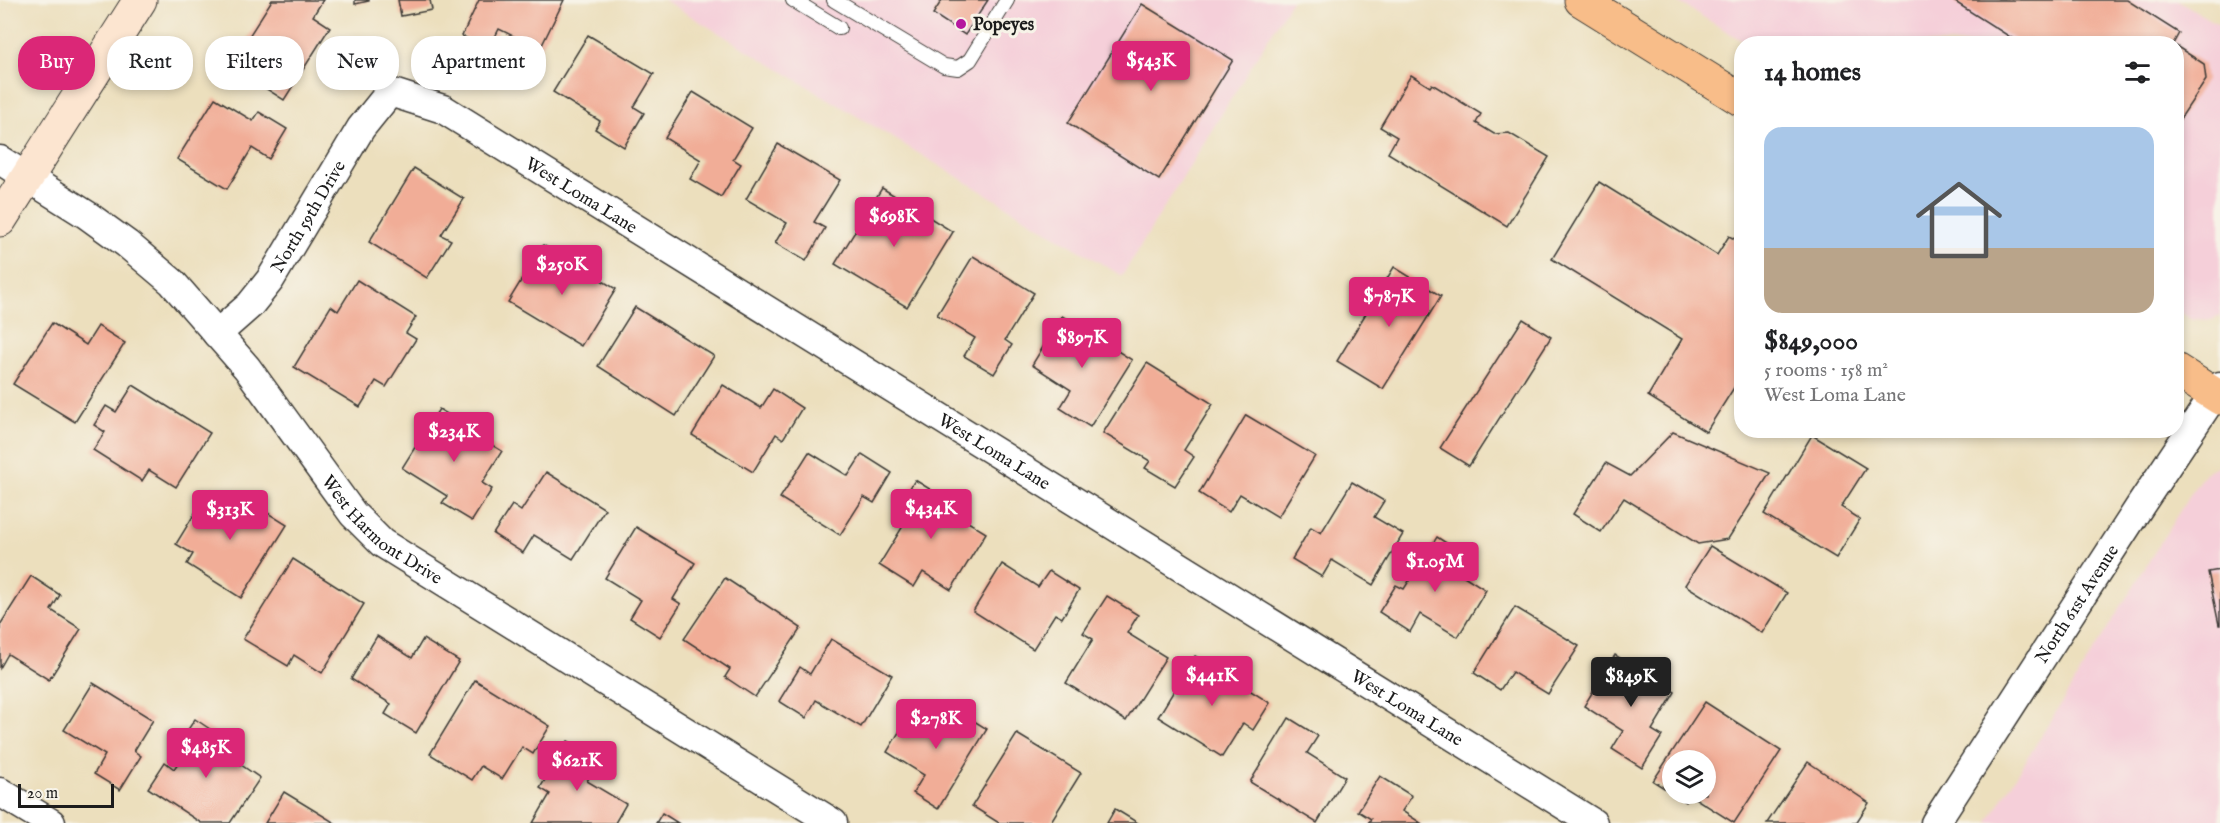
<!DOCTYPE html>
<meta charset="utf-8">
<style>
body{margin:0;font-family:"IM FELL English",serif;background:#f2f2f2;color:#202124;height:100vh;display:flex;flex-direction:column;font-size:22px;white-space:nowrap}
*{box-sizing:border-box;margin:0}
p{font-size:20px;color:#757577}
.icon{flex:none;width:33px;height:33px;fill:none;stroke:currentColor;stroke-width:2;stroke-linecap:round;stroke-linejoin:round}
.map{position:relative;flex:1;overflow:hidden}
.drawer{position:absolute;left:1734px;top:36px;width:450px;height:402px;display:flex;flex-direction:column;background:#fff;border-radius:24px;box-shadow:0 3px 9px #0003}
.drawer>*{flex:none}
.top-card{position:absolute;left:18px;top:36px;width:570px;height:54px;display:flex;gap:12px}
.buttons{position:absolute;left:1662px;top:750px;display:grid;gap:12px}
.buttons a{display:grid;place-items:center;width:54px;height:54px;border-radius:50%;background:#fff;box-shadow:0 3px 9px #0003;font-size:30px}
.scale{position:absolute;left:18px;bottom:15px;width:96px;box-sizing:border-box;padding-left:6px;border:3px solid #1c1c1c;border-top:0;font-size:16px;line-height:21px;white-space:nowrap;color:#1c1c1c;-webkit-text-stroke:4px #f7f3e8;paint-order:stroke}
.price{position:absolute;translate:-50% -51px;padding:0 14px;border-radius:6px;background:#db2777;color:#fff;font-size:20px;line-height:39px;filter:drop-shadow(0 2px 3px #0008)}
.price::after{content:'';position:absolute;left:50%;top:36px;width:18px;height:14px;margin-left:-9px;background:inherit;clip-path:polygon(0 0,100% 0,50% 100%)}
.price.on{background:#222;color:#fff}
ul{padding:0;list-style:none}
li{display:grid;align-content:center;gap:12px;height:318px;padding:0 30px}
li span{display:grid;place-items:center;height:186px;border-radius:18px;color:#555}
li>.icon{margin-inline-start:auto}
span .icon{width:108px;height:108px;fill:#fffc;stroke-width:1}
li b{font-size:26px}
h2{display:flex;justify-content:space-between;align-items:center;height:72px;padding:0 30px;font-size:26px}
.pill{padding:0 21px;border-radius:24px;background:#fff;box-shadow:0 3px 9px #0003;font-size:21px;line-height:54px}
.pill.on{background:#db2777;color:#fff}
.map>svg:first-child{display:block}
</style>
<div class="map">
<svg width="2220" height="823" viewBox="0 0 2220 823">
<rect width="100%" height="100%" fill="#f7f3e8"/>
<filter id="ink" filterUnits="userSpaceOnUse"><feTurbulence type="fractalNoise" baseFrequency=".0167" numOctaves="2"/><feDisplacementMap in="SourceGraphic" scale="12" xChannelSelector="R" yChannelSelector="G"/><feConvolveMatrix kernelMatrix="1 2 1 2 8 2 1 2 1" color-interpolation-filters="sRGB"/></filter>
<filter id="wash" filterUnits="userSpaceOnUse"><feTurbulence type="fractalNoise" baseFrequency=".008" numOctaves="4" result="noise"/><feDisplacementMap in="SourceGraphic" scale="24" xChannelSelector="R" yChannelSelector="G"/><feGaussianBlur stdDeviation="1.35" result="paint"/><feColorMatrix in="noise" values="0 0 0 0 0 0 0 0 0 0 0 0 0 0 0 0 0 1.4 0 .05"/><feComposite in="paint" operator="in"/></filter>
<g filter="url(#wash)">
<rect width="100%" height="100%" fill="#ecdfbd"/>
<g fill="#f5cfd9">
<path d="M664 0H1292L1122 276Z"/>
<path d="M1675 0H2178L2220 26V316L2212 320 2191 319 2177 310 2176 44 1746 43Z"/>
<path d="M2217 466H2220V823H1990L1988 822 2194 488 2205 473Z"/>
</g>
<g id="blocks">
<g fill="#f1ad97" fill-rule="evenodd">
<path d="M272 0H323L313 16 330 27 284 100 230 66Z"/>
<path d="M355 0H369V1L355 4Z"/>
<path d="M398 0H430L432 10 401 16Z"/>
<path d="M479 0H564L540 49 499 29 489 49 462 36Z"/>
<path d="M942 0H988L965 35 933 14Z"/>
<path d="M1952 0H2127L2179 33 2173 44H2021Z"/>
<path d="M1142 4 1233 60 1159 180 1068 123Z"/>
<path d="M588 35 654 74 634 107 644 113 624 147 595 129 600 121 553 92Z"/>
<path d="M2176 46 2204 64 2206 80 2176 125Z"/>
<path d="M1411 75 1430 87 1432 84 1481 114 1476 123 1494 134 1509 133 1549 157 1507 226 1388 153 1397 137 1380 127Z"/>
<path d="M693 92 752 128 733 159 741 164 721 197 690 179 701 160 665 138Z"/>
<path d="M215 98 253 121 259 112 287 129 269 159 252 148 227 189 177 159Z"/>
<path d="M778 144 840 180 814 222 825 228 806 261 775 243 787 223 746 199Z"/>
<path d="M414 168 464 199 441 235 451 240 427 278 369 242Z"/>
<path d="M1599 182 1717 255 1729 236 1742 243V375L1706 432 1648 396 1682 339 1552 259Z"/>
<path d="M882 188 953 232 907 307 835 264Z"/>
<path d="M543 245 616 289 581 346 508 302Z"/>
<path d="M973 256 1034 293 1005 340 1012 345 994 374 964 356 975 338 937 315Z"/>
<path d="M1394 267 1441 296 1383 389 1337 361Z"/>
<path d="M357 280 416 317 406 333 416 339 386 387 376 381 360 407 294 367 331 306 338 311Z"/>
<path d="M635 307 714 356 676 416 598 366Z"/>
<path d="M1062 316 1132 360 1090 427 1060 408 1071 390 1032 365Z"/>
<path d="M1523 319 1551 337 1469 466 1440 448Z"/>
<path d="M52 323 86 345 98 326 125 343 75 422 13 384Z"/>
<path d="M1147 363 1213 404 1184 450 1194 457 1175 486 1145 468 1150 461 1103 433Z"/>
<path d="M133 385 210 433 176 487 149 470 142 481 93 450 105 432 94 425 106 406 116 412Z"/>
<path d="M723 385 761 408 773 389 802 408 783 439 776 434 753 472 692 435Z"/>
<path d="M439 409 484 437 482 439 502 451 482 483 492 489 472 521 442 503 447 496 402 468Z"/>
<path d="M1246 415 1315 456 1278 517 1240 494 1229 512 1199 493Z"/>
<path d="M1673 432 1770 473 1728 539 1698 544 1624 498 1601 532 1573 514 1606 463 1630 476Z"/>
<path d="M1812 435 1866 468 1841 507 1860 519 1836 558 1764 514Z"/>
<path d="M809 452 848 476 862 454 892 473 874 503 864 497 840 535 780 498Z"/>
<path d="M546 472 605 509 573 559 534 535 523 553 493 534 512 505 521 511Z"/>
<path d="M915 480 946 499 942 506 986 533 951 590 923 572 914 587 879 565 908 518 896 510Z"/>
<path d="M1352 482 1384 501 1374 517 1403 534 1373 585 1332 560 1322 577 1292 559 1311 527 1321 533Z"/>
<path d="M209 490 241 510 247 500 287 525 241 598 187 564 193 554 176 544Z"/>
<path d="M636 527 695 563 673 599 681 604 660 637 630 618 641 600 605 578Z"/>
<path d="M1437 537 1463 554 1453 569 1486 590 1458 637 1420 614 1410 632 1379 612 1396 585 1404 589Z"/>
<path d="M1710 546 1787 593 1762 633 1685 585Z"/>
<path d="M293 559 364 604 322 673 294 655 288 666 243 639Z"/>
<path d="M1002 564 1038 587 1049 571 1079 590 1062 618 1055 614 1033 649 973 611Z"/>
<path d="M2220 570V625H2219L2208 572Z"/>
<path d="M31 576 60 595 51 610 81 629 49 680 8 654 0 668V625Z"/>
<path d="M725 578 801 628 755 697 725 677 730 669 684 639Z"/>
<path d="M1107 596 1138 615 1127 633 1166 657 1126 721 1066 683 1093 639 1083 633Z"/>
<path d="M1515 607 1579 646 1548 694 1512 672 1500 690 1474 673Z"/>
<path d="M377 636 412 658 423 639 459 661 416 733 385 714 391 704 351 679Z"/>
<path d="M831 639 892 675 861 727 816 700 806 718 779 701 800 667 810 674Z"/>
<path d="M1615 655 1675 692 1652 730 1662 736 1642 768 1612 749 1623 731 1584 706Z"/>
<path d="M1195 656 1270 703 1253 730 1243 723 1222 757 1158 717Z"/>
<path d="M475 680 550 726 533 754 522 747 502 779 481 766 472 780 430 754Z"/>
<path d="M93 683 153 720 134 751 141 756 120 790 94 774 105 755 64 730Z"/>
<path d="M1705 702 1781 751 1734 823 1690 795 1686 802 1653 781ZM1672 760H1706V794H1672Z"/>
<path d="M916 704 947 723 955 709 987 729 938 809 913 793 924 775 887 752Z"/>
<path d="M1289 718 1318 736 1307 753 1345 777 1317 823 1250 782Z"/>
<path d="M195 719 238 748 231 758 260 778 230 823H201L148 788 165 762 174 769 193 740 185 734Z"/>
<path d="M1017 734 1081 773 1050 823H999L972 806Z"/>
<path d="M568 741 600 759 587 781 626 804 615 823H533L550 794 540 788Z"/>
<path d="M1808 762 1869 803 1856 823H1767Z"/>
<path d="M1380 776 1412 796 1402 811 1421 823H1368L1371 819 1358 811Z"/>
<path d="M284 792 335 823H265Z"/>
<path d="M1115 809 1138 823H1107Z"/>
<path d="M662 813 678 823H656Z"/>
</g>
</g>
</g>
<g filter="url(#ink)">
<use href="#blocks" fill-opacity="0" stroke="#3b3934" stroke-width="1.5"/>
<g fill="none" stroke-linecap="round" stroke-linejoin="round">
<g stroke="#3b3934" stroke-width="16">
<g id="lane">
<path d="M793 0 839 28"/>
<path d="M834 0 944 66 958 68 970 60 1007 0"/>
</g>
</g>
<g stroke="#3b3934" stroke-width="31">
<g id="street">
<path id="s1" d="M0 160 87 215 127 244 172 282 247 368 353 514 382 543 833 823"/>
<path id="s2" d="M217 334 250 305 270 280 361 128 390 92 443 109 1593 823"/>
<path d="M0 792 51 823"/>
<path id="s3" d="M1935 823 2140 506 2220 386"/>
</g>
</g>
<g stroke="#3b3934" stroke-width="35">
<path id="secondary" d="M0 220 140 0"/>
</g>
<g stroke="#3b3934" stroke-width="35">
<g id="primary">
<path d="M1581 0 1742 100"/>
<path d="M2176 370 2220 398"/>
</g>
</g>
<use href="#lane" stroke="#fff" stroke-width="14"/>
<use href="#street" stroke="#fff" stroke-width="28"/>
<use href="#secondary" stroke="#fce5d0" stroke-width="33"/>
<use href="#primary" stroke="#f8bd89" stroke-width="33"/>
</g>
</g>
<circle fill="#b5179e" stroke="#f7f3e8" stroke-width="2" cx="961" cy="24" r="6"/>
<g text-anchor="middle" stroke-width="6" stroke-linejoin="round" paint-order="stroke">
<g font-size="18" font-weight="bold" fill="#1c1c1c" stroke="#f7f3e8" text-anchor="start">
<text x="973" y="30">Popeyes</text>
</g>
<g font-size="18" fill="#1c1c1c" stroke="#f7f3e8">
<text dy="6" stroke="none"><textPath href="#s2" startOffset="518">West Loma Lane</textPath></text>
<text dy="6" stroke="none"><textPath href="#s2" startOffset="150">North 59th Drive</textPath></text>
<text dy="6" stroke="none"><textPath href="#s2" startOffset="1004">West Loma Lane</textPath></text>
<text dy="6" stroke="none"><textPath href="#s1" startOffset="538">West Harmont Drive</textPath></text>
<text dy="6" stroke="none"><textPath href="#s3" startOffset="261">North 61st Avenue</textPath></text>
<text dy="6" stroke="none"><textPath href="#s2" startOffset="1490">West Loma Lane</textPath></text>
</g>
</g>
</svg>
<div class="buttons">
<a><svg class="icon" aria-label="layers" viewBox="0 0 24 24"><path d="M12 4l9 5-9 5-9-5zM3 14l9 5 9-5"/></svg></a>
</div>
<div class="scale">20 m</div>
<b class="price" style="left:1151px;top:92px">$543K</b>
<b class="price" style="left:894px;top:248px">$698K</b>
<b class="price" style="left:562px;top:296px">$250K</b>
<b class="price" style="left:1389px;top:328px">$787K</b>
<b class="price" style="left:1082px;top:369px">$897K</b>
<b class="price" style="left:454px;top:463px">$234K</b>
<b class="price" style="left:931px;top:540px">$434K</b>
<b class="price" style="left:230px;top:541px">$313K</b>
<b class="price" style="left:1435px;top:593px">$1.05M</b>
<b class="price" style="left:1212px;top:707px">$441K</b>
<b class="price on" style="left:1631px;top:708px">$849K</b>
<b class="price" style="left:936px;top:750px">$278K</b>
<b class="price" style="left:206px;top:779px">$485K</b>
<b class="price" style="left:577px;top:792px">$621K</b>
<div class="top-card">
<a class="pill on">Buy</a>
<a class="pill">Rent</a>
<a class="pill">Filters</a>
<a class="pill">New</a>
<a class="pill">Apartment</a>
</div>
<section class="drawer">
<h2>14 homes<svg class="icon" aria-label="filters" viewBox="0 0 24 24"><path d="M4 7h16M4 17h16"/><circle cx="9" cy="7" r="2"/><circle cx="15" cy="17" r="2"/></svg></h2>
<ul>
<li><span style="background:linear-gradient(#a9c7e8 65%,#b9a48a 0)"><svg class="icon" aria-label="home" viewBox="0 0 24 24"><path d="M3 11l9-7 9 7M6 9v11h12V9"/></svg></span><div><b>$849,000</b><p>5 rooms · 158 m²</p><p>West Loma Lane</p></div></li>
</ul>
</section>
</div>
